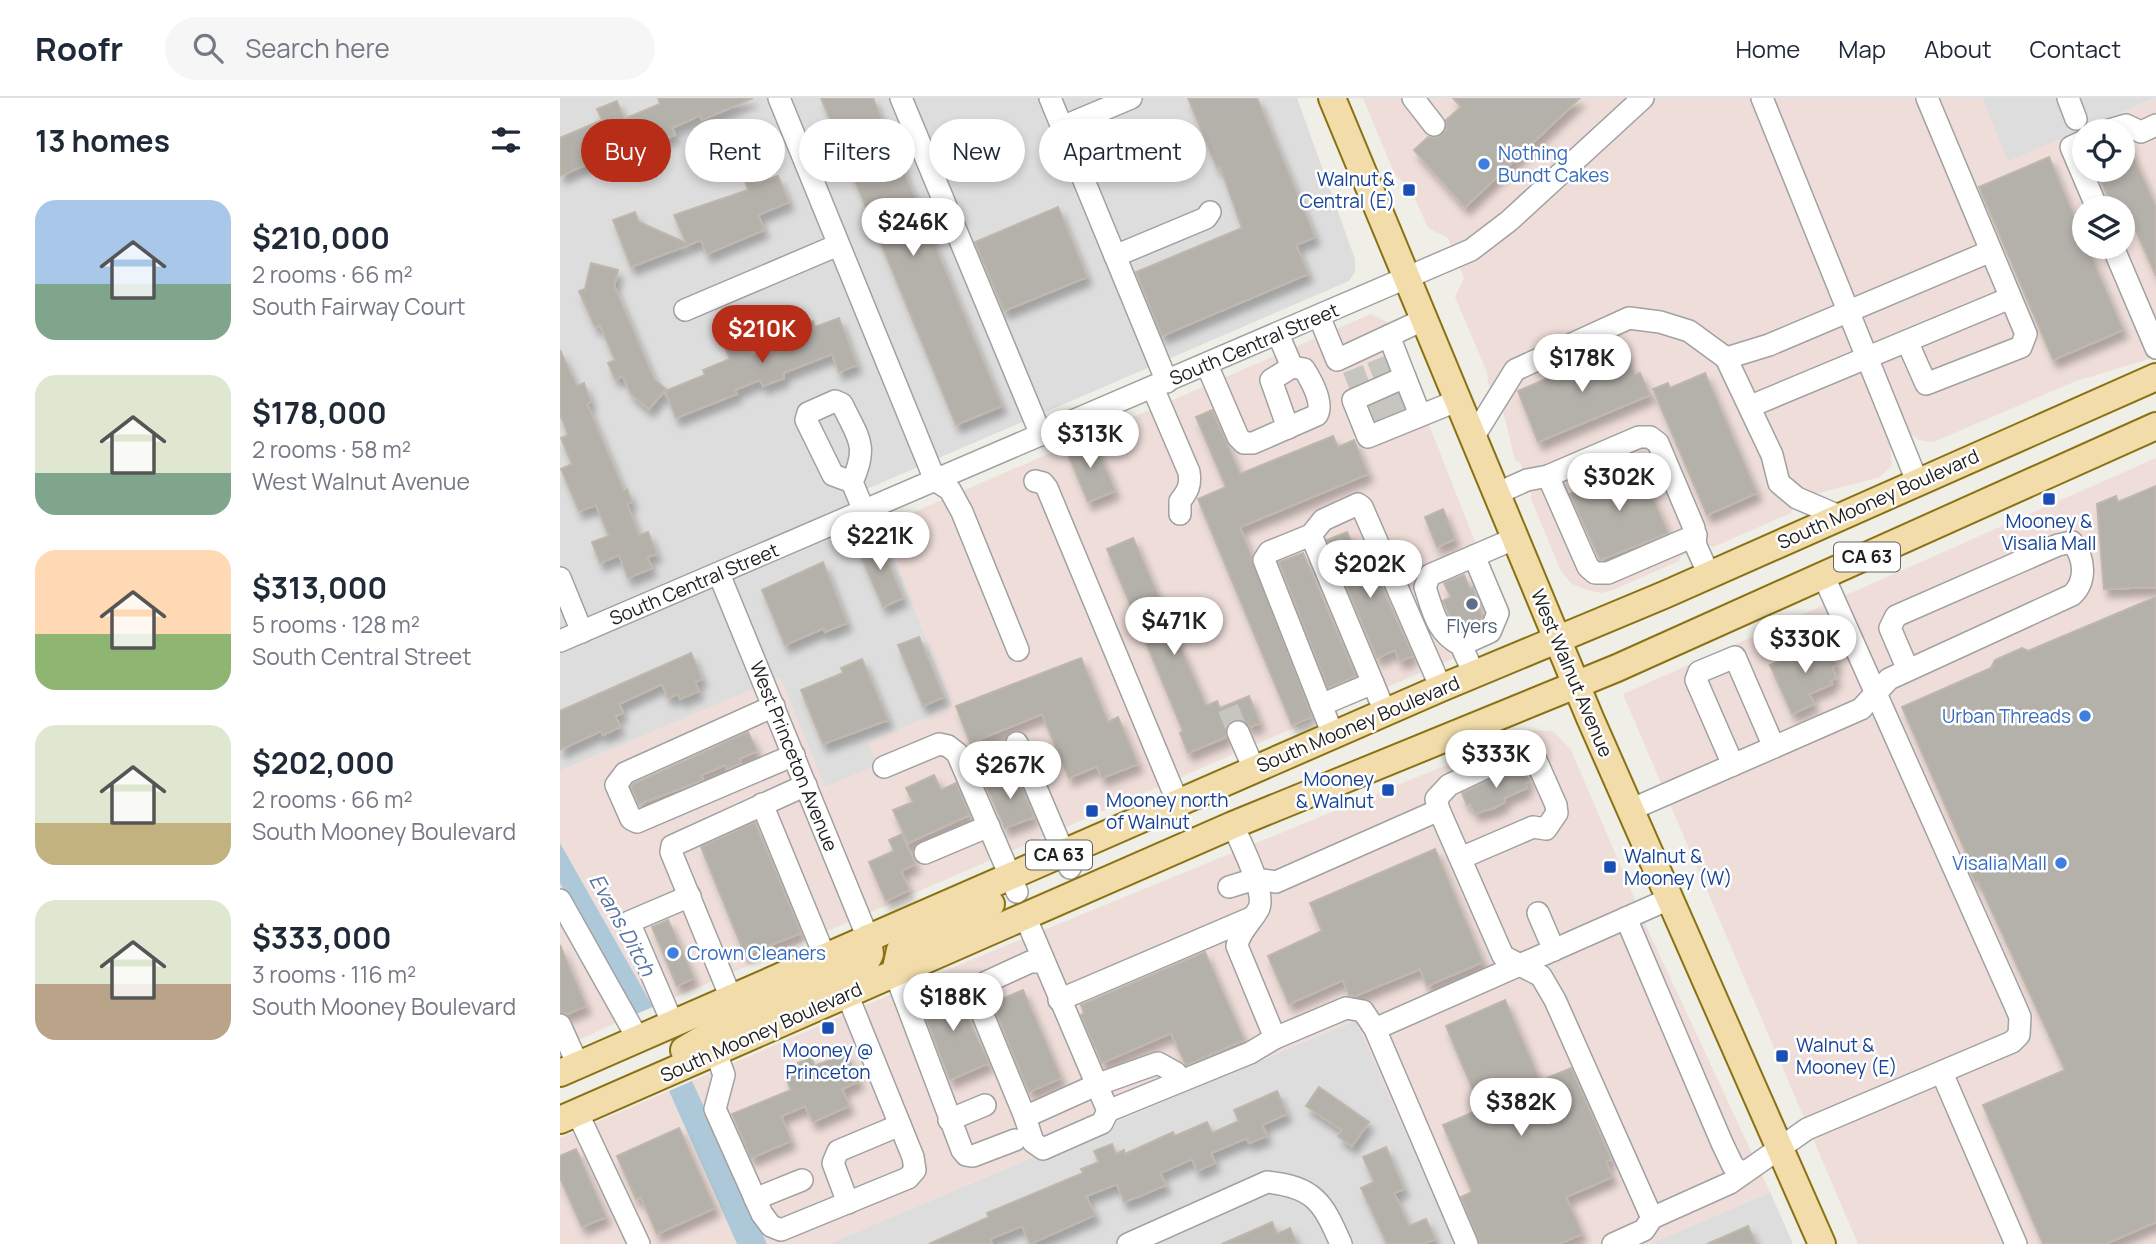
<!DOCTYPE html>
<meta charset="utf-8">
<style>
body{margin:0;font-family:Manrope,sans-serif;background:#f6f6f7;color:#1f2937;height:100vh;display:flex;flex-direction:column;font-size:26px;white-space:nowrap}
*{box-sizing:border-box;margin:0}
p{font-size:23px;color:#747a83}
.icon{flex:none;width:38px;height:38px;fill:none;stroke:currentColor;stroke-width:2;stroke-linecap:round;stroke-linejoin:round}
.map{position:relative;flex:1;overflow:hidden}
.side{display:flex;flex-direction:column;background:#fff;width:560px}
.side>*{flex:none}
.hud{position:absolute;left:21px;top:21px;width:665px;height:63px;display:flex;gap:14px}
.tools{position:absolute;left:1512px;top:21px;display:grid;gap:14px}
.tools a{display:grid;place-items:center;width:63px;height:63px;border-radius:50%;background:#fff;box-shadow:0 4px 10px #0003;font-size:35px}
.price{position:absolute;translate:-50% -60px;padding:0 16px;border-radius:24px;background:#fff;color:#222;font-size:23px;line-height:46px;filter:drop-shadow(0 2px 4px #0008)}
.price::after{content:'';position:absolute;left:50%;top:42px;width:21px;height:16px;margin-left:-10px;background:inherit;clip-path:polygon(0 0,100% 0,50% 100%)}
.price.active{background:#b82d18;color:#fff}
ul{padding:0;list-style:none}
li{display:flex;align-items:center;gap:21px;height:175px;padding:0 35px}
li span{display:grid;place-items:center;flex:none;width:196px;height:140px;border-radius:21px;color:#555}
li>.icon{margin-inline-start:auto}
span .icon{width:84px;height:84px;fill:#fffc;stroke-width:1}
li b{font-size:30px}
h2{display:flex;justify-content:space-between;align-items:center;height:84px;padding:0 35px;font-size:30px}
.pill{padding:0 24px;border-radius:32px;background:#fff;box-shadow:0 4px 10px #0003;font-size:24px;line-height:63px}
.pill.active{background:#b82d18;color:#fff}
header{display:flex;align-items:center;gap:42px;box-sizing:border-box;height:98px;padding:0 35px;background:#fff;border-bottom:2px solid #e0e1e3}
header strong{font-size:33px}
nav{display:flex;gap:38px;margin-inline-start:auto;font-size:24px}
.search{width:490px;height:63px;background:#f6f6f7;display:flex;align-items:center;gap:18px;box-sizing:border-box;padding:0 24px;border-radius:38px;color:#747a83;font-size:26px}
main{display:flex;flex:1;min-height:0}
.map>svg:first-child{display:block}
</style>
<header>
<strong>Roofr</strong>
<div class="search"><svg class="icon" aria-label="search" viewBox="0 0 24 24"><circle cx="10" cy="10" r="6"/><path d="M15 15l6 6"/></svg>Search here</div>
<nav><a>Home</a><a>Map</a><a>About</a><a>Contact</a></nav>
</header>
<main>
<section class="side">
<h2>13 homes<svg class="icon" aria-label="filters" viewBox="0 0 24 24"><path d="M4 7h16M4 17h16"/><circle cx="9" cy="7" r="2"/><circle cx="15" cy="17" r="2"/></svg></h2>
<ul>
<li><span style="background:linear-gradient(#a9c7e8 60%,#7fa58c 0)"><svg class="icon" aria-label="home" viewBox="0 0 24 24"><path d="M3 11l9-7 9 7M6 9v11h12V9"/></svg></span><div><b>$210,000</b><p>2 rooms · 66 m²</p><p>South Fairway Court</p></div></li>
<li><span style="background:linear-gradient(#dfe7d0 70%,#7fa58c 0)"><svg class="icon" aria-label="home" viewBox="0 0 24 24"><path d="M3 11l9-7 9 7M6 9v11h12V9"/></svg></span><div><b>$178,000</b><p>2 rooms · 58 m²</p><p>West Walnut Avenue</p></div></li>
<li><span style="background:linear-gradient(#ffd9b3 60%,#8fb573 0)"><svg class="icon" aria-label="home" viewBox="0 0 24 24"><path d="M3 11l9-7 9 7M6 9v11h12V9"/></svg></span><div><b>$313,000</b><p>5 rooms · 128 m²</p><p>South Central Street</p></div></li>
<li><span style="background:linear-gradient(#dfe7d0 70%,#c2b280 0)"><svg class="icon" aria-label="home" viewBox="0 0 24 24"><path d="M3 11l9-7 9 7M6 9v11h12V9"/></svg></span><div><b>$202,000</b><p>2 rooms · 66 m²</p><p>South Mooney Boulevard</p></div></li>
<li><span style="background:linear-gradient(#dfe7d0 60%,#b9a48a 0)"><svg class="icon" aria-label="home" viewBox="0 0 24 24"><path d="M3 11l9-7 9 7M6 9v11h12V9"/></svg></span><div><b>$333,000</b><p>3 rooms · 116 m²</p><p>South Mooney Boulevard</p></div></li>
</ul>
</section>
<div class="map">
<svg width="1596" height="1146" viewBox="0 0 1596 1146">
<defs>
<filter id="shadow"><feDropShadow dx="4.5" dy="8" stdDeviation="3.5" flood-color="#0004"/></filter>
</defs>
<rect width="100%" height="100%" fill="#efeee7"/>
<g fill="#dedddd">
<path d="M0 0H737L795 161V174L789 183 307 391 393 608 308 645 318 667 265 689 220 580 0 673Z"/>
<path d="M1422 0H1595L1448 64Z"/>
<path d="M796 922 895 1146H268Z"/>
<path d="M1210 1094 1233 1146H1090Z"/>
</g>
<g fill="#eeddd9" fill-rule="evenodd">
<path d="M803 0H1422L1448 63 1596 0V259L1516 283 1373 344 1359 342 1354 338 1330 349 1332 367 1320 379 1252 397 1233 410 1231 415 1153 449 1147 447 1121 458 1119 463 1053 492 1041 495 1027 492 1012 486 1001 473 971 401V394L960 364 955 362 942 309 928 285 927 274 895 199 904 180 888 140 868 130 850 89 835 77ZM1524 33H1563V72H1524ZM1524 110H1563V149H1524Z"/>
<path d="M811 216 829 225 945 520 940 540 93 909 0 745V673L220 579 265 689 317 667 308 645 393 608 322 428Z"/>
<path d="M1596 360V1146H1298L1063 596Z"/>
<path d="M972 632 993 633 1011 652 1087 830 1210 1094 1090 1146H895L795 922 268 1146H207L132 983 406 864Z"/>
<path d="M0 785 74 917 0 950Z"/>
<path d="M109 993 177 1146H0V1040Z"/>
</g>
<g fill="#adc8d8">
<path d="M0 745 93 909 74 917 0 785Z"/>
<path d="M132 983 207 1146H177L109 993Z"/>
</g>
<g fill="#b4b0aa" stroke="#bfb7ab" stroke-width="2" filter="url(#shadow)">
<path d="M98 0H193L142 22 140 17 112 30 115 37 99 43 97 36 0 78V40L42 22 37 11 57 3 64 21 100 6Z"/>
<path d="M261 0H313L442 308 396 327Z"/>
<path d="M628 0H697L755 139 736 147 748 176 602 238 576 174 682 130 660 68 657 70Z"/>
<path d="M893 0H1020L905 109 854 52 868 39 876 40 886 33V22L901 9Z"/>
<path d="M1565 41 1596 109V178L1566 110H1553L1536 72H1563Z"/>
<path d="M1489 59 1524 142V149H1527L1563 232 1493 262 1419 89Z"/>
<path d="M198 77 201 84 218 78 229 104 198 117 204 132 147 156 141 142 71 169 53 122 75 114 79 124 126 145 114 117 188 92 185 83Z"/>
<path d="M498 109 527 179 444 213 415 144Z"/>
<path d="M31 165 58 172 54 188 94 281 106 291 89 311 71 296 63 278 55 281 48 265 55 262 40 227 35 229 19 193 25 191Z"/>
<path d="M279 220 297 267 279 274 272 256 223 275 224 280 203 288 200 282 175 292 177 296 116 320 105 293 145 277 143 272 170 261 164 247 185 239 192 257 234 239 231 232 253 223 255 229Z"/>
<path d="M1062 248 1075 277 1080 275 1090 297 978 344 958 293Z"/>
<path d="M0 252 17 288 24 285 31 304 27 306 64 393 67 391 72 404 67 406 79 437 88 434 97 456 87 459 92 470 68 480 59 457 40 465 32 444 49 438 36 407 19 413 1 371 12 366 1 340 8 337 0 316Z"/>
<path d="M1145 275 1197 395 1147 417 1093 291 1108 285 1110 290Z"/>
<path d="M652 312 680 376 773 338 778 349 794 342 808 376 680 429 752 619 732 627 638 401 666 389 636 319Z"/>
<path d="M533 340 555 393 528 404 506 351Z"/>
<path d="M1078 366 1108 435 1040 462 1010 396Z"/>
<path d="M1596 388V489L1544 491 1537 406 1556 398 1558 404Z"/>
<path d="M883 411 895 441 877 449 865 419Z"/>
<path d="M787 434 801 467 810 463 853 558 840 563 835 552 817 560 767 442Z"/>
<path d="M318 440 343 500 323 509 297 449Z"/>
<path d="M573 440 646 608 657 603 660 610 689 598 700 625 690 629 685 623 673 622 667 627 666 639 628 655 620 635 623 633 547 451Z"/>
<path d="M743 455 796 578 768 590 719 464Z"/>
<path d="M263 464 287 525 265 534 264 530 225 547 202 492Z"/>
<path d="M904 477 910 491 913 489 922 518 920 524 905 531 899 518 891 521 883 503 891 499 884 485Z"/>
<path d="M1596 499V1124L1545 1146H1483L1423 1007 1505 972 1418 783 1415 784 1404 758 1407 757 1342 609 1431 570 1435 562 1462 550 1468 553Z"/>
<path d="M359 539 384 599 363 608 338 547Z"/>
<path d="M1266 542 1277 567 1272 569 1276 580 1270 583 1272 586 1249 596 1254 606 1232 616 1210 567Z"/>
<path d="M131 555 142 581 135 584 139 593 120 601 118 596 108 600 102 586 59 606 63 615 55 618 60 629 43 637 41 633 0 652V613Z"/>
<path d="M521 560 548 624 558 619 578 666 542 680 537 668 509 680 482 616 410 645 396 608Z"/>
<path d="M302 561 328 622 263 646 241 592 283 575 281 570Z"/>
<path d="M188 634 197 653 179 661 181 665 167 671 165 667 141 677 143 682 79 706 71 689 73 686Z"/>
<path d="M958 669 964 672 969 683 965 685 967 690 944 700 945 704 934 710 915 715 910 705 907 707 902 695Z"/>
<path d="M456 676 474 719 445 730 426 688Z"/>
<path d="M374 677 381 692 396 685 410 717 348 745 333 712 353 704 346 690Z"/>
<path d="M195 724 241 835 185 857 141 749Z"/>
<path d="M342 736 355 766 341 773 349 792 326 803 309 764 334 753 329 742Z"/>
<path d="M875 751 923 864 867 888 860 871 795 898 789 897 783 882 729 906 708 858 762 833 750 805Z"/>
<path d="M108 822 134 880 117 888 92 829Z"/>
<path d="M0 847 26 908 7 916 0 914Z"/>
<path d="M645 854 684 942 626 967 611 935 542 965 521 917 524 915 521 907Z"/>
<path d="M392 887 429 965 390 982 359 902Z"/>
<path d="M463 892 501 980 469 994 432 905Z"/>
<path d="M945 902 980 983 1011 970 1051 1061 1046 1064 1052 1079 1006 1099 1022 1136 998 1146H920L901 1099 912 1094 883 1027 921 1011 886 928Z"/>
<path d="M286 955 299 983 282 991 289 1008 253 1024 245 1008 221 1018 231 1043 191 1060 172 1016 231 992 226 980 242 973 238 965 251 959 255 968Z"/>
<path d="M759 989 809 1024 792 1048 778 1038 782 1032 746 1008Z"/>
<path d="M717 993 727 1016 702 1027 707 1038 689 1045 687 1040 651 1055 655 1065 637 1073 632 1061 600 1075 606 1087 580 1098 564 1104 557 1086 526 1098 535 1117 470 1146 462 1128 430 1141 432 1146H369L429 1119 427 1115 523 1075 521 1071 539 1064 534 1053 552 1046 556 1056 564 1052 565 1056 613 1034 615 1038 647 1024 652 1035 679 1023 674 1012Z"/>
<path d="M119 1030 155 1110 97 1136 81 1099 76 1101 57 1058Z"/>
<path d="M826 1049 844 1091 834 1095 849 1128 866 1121 875 1141 863 1146H827L801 1090 814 1084 803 1059Z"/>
<path d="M16 1051 46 1119 22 1129 0 1080V1058Z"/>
<path d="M712 1124 717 1136 730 1130 737 1146H662Z"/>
<path d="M1188 1128 1196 1146H1147Z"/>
</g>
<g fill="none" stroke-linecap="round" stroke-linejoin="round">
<g stroke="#c6c5bf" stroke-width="21" stroke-dasharray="21 10" stroke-linecap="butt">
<path d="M817 261 825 280"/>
<path d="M793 271 800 289"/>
<path d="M832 296 840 316"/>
<path d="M814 304 822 323"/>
<path d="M668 610 678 634"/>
</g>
<g stroke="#a1a1a1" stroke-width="24">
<g id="minor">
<path d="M219 0 375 382 390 392 402 414 458 552"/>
<path d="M341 0 481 337"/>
<path d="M490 0 607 284"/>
<path d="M853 0 874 27"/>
<path d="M1202 0 1357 383"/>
<path d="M1508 0 1516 21"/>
<path d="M502 29 571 0"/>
<path d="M1546 33 1566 27 1581 34 1596 27"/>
<path d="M1524 43 1511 49 1537 110"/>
<path d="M1553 149 1596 250"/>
<path d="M555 158 646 120 650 114"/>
<path d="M125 212 278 147"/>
<path d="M759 218 777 262 865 221"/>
<path d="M829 238 845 279"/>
<path d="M1347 243 1366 286 1461 249 1466 236 1367 0"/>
<path d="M1166 260 1212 357 1219 385 1237 400 1279 418"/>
<path d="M647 267 678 339 684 345H693L757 317C764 305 751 282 744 271L732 269 718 236"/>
<path d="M593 290 629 374C631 387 628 393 620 403V416"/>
<path d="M1191 308 1450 200"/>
<path d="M860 317 845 279 793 302 808 339 899 302"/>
<path d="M728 330 711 282 732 269"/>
<path d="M914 338 955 272 1069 220 1100 224 1129 233 1166 260 1170 259 1209 247 1431 153"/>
<path d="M988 378 1028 469 1035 475H1048L1136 437"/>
<path d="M475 383 483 385 487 390 618 705"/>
<path d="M292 384 273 377 246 322 248 315 275 303 282 306C298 340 309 347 292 384L304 413"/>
<path d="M938 395 967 382 988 378 1079 339H1090L1098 345 1134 430 1136 448 1149 477"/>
<path d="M751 437 825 614"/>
<path d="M159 476 308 840"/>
<path d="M0 480 22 534"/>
<path d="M0 543 911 152 949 123 1083 0"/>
<path d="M901 547 930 534 938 515 914 458"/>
<path d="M914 576 901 547C877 535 873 514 865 489L870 477 956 440"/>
<path d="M761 607 813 585"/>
<path d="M214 608 65 675 56 687 71 721 77 724 234 657"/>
<path d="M678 634 694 671"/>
<path d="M773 637 704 462 709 454 751 437 763 422 798 406 802 409 881 590"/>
<path d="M457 645 510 770"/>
<path d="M1173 667 1136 582 1139 574 1175 559 1214 649"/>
<path d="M324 669 379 646 388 648 397 655 457 794"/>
<path d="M202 706 265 859"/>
<path d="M1070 712 1301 611 1329 581 1512 497C1527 483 1525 460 1512 444L1498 447 1336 518 1330 530 1348 572"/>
<path d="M673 727C680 744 706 794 699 810 692 824 679 833 677 848L715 940"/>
<path d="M365 755 429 728"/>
<path d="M901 760 973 729 986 731 997 715 996 707 976 662 957 655 889 687 876 701 879 712 943 858 981 878 995 902 1092 1120"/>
<path d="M669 789 695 781 716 784 879 712"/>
<path d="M0 802 78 941"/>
<path d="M978 815 994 852"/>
<path d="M465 818 548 1013 690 955 715 940 786 910 803 913 815 931 907 1146"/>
<path d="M1066 820 1162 1045 1173 1068 1183 1075"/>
<path d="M482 864H470L418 888 413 893 465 1019 536 987 598 965 616 975 620 983"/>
<path d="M335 875 402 1052 406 1057 413 1058 455 1042"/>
<path d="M171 900 111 754 112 748 246 687"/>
<path d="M499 902 691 820"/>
<path d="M112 924 69 824 130 798"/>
<path d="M0 927 18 967"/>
<path d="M815 931 1109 801"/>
<path d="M156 954 164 977 155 1011 202 1116 211 1128 221 1132 348 1080 355 1072 353 1059 287 896"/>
<path d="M1382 975 1456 1146"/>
<path d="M17 1014 79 1146"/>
<path d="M465 1019 473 1044 483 1051 542 1025 548 1013"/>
<path d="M389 1022 425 1007"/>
<path d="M195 1101 242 1082"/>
<path d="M288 1105 273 1065 278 1053 340 1027"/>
<path d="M568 1146 707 1084C754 1089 763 1104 781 1146"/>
<path d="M1053 1146 1084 1132 1092 1120 1170 1085 1247 1031 1452 944 1459 937 1460 919 1454 905 1264 479"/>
</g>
</g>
<g stroke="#8a7212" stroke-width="30">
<g id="major">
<path d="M772 0 1030 620 1262 1146"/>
<path d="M335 875 340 852 346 845 431 806"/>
<path d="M124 952 166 927 297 871 305 866 310 856 308 840"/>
<path d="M0 975 881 590 1104 497 1596 279"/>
<path d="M0 1022 673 727 1057 570 1596 328"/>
</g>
</g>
<use href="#minor" stroke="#fff" stroke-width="21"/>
<use href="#major" stroke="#f1dcaa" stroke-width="26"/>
</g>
<g fill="#3f7fe0" stroke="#fff" stroke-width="2.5">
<circle cx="924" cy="66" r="7"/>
<circle cx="1525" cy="618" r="7"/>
<circle cx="1501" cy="765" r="7"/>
<circle cx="113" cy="855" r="7"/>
</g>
<g fill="#1a4fb4" stroke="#fff" stroke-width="2.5">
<rect x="842" y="85" width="14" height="14" rx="3.5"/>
<rect x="1482" y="394" width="14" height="14" rx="3.5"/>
<rect x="821" y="685" width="14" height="14" rx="3.5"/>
<rect x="525" y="706" width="14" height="14" rx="3.5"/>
<rect x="1043" y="762" width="14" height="14" rx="3.5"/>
<rect x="261" y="923" width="14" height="14" rx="3.5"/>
<rect x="1215" y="951" width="14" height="14" rx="3.5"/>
</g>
<circle fill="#5c6f8a" stroke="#fff" stroke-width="2.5" cx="912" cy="506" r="7"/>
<g text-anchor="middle" stroke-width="5" stroke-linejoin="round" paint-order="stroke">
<g fill="#fff" stroke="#636363" stroke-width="2">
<rect x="1274" y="444.5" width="66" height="29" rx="5"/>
<rect x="466" y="742.5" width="66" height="29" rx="5"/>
</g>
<g font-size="18" font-weight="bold" fill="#202020">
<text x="1307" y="465">CA 63</text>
<text x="499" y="763">CA 63</text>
</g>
<g font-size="19" fill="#366cbe" stroke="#fff" text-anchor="start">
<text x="938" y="62">Nothing<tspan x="938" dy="22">Bundt Cakes</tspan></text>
<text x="1511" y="625" text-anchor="end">Urban Threads</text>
<text x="1487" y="772" text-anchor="end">Visalia Mall</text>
<text x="127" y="862">Crown Cleaners</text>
</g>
<g font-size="19" fill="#164399" stroke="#fff" text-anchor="start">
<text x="835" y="88" text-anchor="end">Walnut &amp;<tspan x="835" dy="22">Central (E)</tspan></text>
<text x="1489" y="430" text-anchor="middle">Mooney &amp;<tspan x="1489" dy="22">Visalia Mall</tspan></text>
<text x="814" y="688" text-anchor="end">Mooney<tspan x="814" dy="22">&amp; Walnut</tspan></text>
<text x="546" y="709">Mooney north<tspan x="546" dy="22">of Walnut</tspan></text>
<text x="1064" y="765">Walnut &amp;<tspan x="1064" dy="22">Mooney (W)</tspan></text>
<text x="1236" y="954">Walnut &amp;<tspan x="1236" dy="22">Mooney (E)</tspan></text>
<text x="268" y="959" text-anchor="middle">Mooney @<tspan x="268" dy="22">Princeton</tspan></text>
</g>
<g font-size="19" fill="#202020" stroke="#fff">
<text transform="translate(694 246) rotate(-23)" y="7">South Central Street</text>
<text transform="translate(1318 401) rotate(-24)" y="7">South Mooney Boulevard</text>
<text transform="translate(134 486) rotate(-23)" y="7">South Central Street</text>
<text transform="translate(1012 575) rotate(67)" y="7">West Walnut Avenue</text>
<text transform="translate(798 626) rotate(-23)" y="7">South Mooney Boulevard</text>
<text transform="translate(234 658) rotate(68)" y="7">West Princeton Avenue</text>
<text transform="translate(201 934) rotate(-24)" y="7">South Mooney Boulevard</text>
</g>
<g font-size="19" fill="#4e5e75" stroke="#fff">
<text x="912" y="535">Flyers</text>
</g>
<g font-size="21" font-style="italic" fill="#5774a5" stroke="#fff">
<text transform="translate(62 827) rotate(61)" y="7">Evans Ditch</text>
</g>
</g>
</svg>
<div class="tools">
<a><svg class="icon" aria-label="locate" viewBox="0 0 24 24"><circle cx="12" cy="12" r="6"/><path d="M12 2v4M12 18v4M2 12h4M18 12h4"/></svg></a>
<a><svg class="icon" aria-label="layers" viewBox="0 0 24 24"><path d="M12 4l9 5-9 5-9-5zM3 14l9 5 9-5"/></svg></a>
</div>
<b class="price" style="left:353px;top:160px">$246K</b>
<b class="price active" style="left:202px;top:267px">$210K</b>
<b class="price" style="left:1022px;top:296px">$178K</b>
<b class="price" style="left:530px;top:372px">$313K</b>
<b class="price" style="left:1059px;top:415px">$302K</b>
<b class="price" style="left:320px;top:474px">$221K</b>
<b class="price" style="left:810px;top:502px">$202K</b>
<b class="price" style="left:614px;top:559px">$471K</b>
<b class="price" style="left:1245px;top:577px">$330K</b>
<b class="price" style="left:936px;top:692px">$333K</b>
<b class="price" style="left:450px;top:703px">$267K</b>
<b class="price" style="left:393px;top:935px">$188K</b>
<b class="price" style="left:961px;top:1040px">$382K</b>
<div class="hud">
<a class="pill active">Buy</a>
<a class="pill">Rent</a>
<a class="pill">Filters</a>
<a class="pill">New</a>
<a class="pill">Apartment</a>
</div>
</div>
</main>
